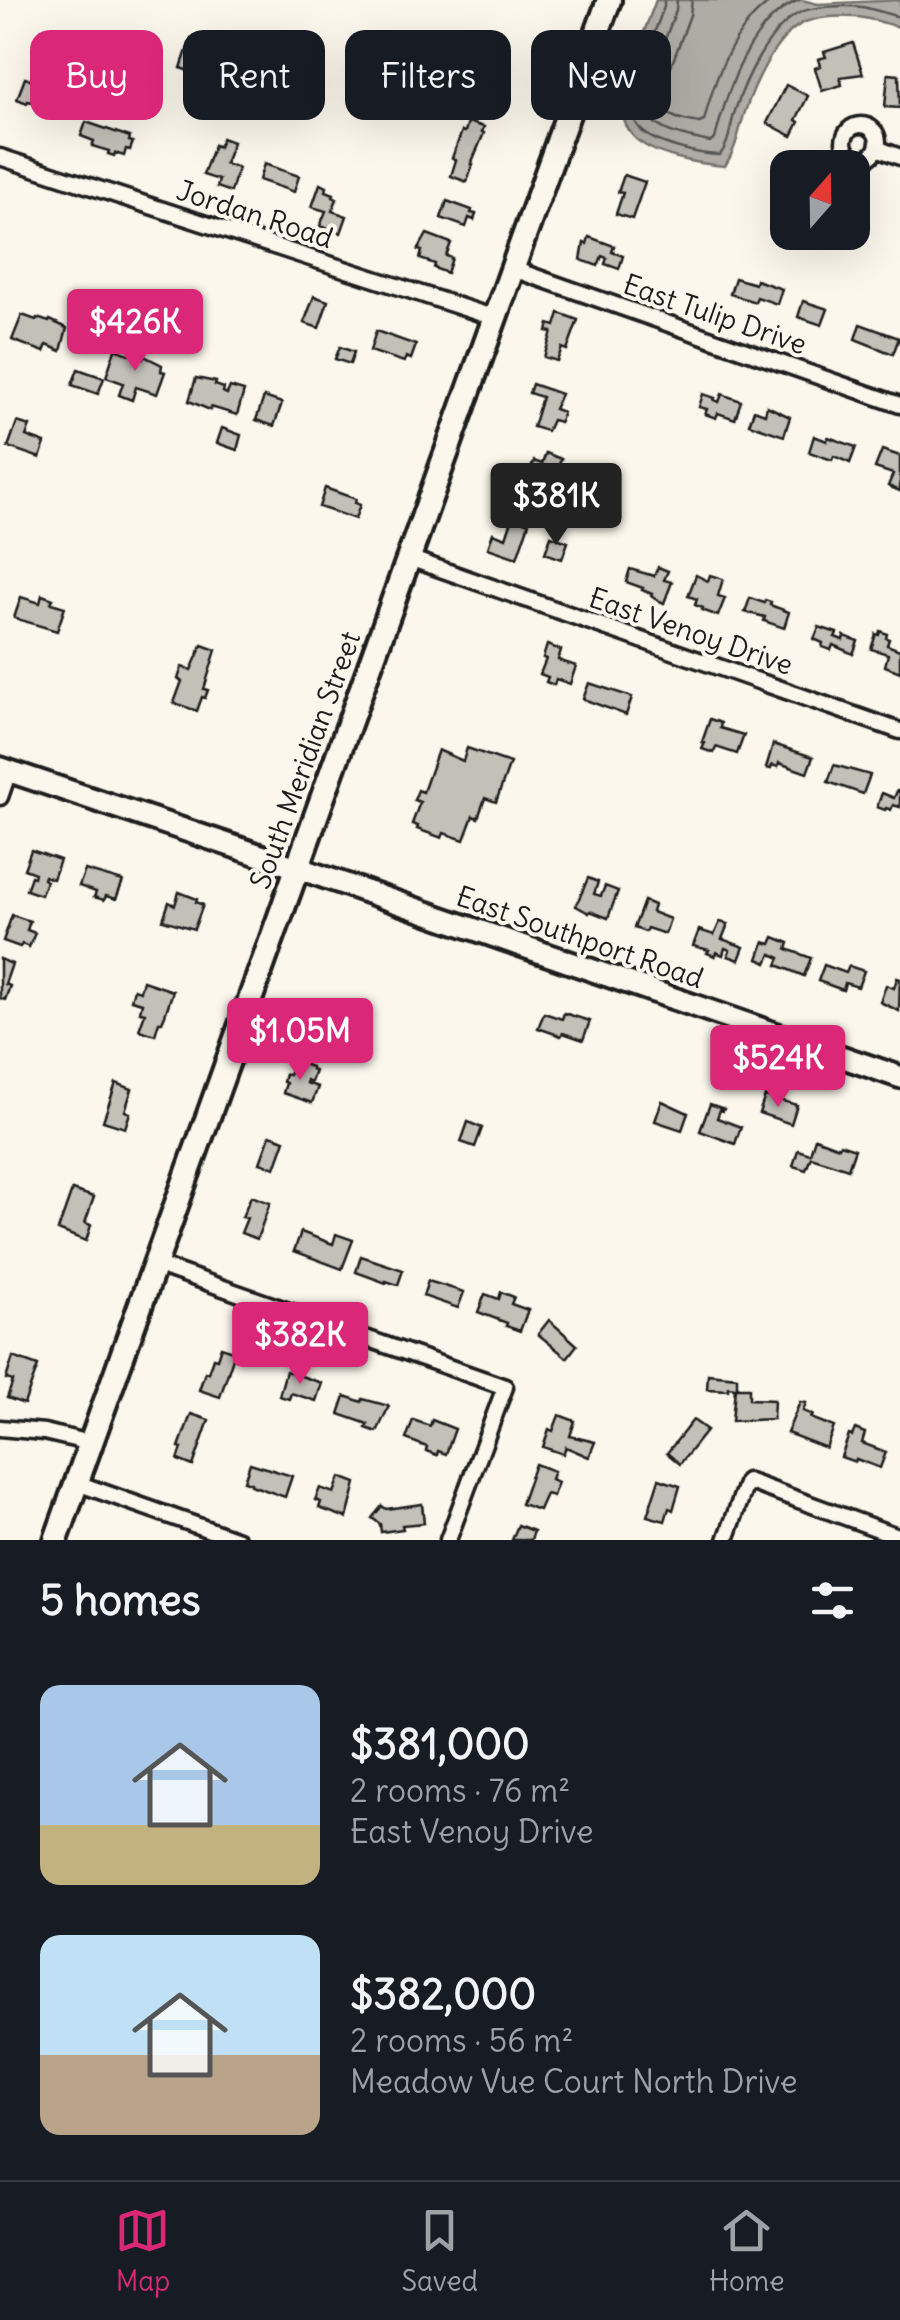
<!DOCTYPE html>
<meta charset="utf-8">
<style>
body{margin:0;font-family:Delius,sans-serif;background:#20242c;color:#f1f3f6;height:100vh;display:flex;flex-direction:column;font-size:38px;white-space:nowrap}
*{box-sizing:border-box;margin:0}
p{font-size:32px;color:#9ea1a6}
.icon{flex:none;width:55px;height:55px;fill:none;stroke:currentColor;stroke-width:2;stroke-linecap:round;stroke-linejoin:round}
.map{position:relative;height:1540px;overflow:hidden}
.drawer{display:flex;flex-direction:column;background:#171b24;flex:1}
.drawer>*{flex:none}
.top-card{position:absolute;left:30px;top:30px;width:840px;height:90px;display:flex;gap:20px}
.needle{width:65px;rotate:20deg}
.tools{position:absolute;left:770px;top:150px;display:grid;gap:20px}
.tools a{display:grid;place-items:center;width:100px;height:100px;border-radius:20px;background:#171b24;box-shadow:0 10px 40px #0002;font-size:50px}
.price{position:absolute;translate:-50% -85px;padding:0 22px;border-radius:10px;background:#db2777;color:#fff;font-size:32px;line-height:65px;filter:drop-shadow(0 2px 5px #0008)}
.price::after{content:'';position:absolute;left:50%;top:60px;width:30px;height:22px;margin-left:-15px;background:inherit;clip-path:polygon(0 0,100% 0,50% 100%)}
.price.active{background:#222;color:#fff}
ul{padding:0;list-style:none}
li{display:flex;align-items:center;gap:30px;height:250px;padding:0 40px}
li span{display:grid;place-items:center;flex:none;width:280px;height:200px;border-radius:20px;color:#555}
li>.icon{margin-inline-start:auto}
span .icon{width:120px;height:120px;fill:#fffc;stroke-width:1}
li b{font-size:42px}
h2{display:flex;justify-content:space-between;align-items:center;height:120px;padding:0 40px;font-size:42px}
.tag{padding:0 35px;border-radius:20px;background:#171b24;box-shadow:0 10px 40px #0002;font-size:35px;line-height:90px}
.tag.active{background:#db2777;color:#fff}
.tab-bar{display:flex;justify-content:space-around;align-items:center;height:140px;border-top:2px solid #363941;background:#171b24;font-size:28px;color:#9ea1a6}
.tab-bar a{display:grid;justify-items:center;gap:5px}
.tab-bar .active{color:#db2777}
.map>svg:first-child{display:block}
</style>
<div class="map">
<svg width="900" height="1540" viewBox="0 0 900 1540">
<rect width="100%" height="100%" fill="#fbf7ec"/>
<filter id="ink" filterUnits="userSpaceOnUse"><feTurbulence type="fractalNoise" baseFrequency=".01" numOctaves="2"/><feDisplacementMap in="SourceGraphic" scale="20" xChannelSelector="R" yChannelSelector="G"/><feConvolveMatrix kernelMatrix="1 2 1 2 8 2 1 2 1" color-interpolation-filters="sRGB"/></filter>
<g filter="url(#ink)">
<path fill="#afaca5" stroke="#74726e" stroke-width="2.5" d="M656 0H802L818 4 900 0V27C885 24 869 17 854 17 840 16 822 17 808 21 777 31 753 86 744 115 738 134 736 149 725 166 700 164 651 156 633 136 624 125 620 111 619 98Z"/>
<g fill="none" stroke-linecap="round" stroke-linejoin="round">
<g stroke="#575653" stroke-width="2.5">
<path d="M664 0V7L629 99C630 110 634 122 641 130 655 144 700 155 720 155 730 142 730 126 735 111 745 79 769 29 799 13 812 6 847 5 862 7 874 9 887 14 900 17"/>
<path d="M677 0 676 10 642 101C647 132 684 136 710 142L715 139C727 91 749 21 799 0"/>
<path d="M692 0 690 15 658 102C665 118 684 120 699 123L704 121C712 88 726 49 748 23 754 14 764 7 772 0"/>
</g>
</g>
<g fill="#c3c0b8" stroke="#1c1c1c" stroke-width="2.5">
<path d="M191 38 209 44 201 69 195 66 193 73 181 68Z"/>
<path d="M853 43 863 74 840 77 842 85 822 91 815 68 820 66 818 59 826 57 824 52Z"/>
<path d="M888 74 899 75 900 108 885 107Z"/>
<path d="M25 78 65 90 60 103 45 98 43 103 33 99 32 102 28 101 27 103 17 99Z"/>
<path d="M786 85 808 96 796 120 799 122 792 136 767 123Z"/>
<path d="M86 122 130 137 129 141 133 142 130 150 126 149 124 156 115 153 114 156 108 154 109 151 92 146 94 141 81 136Z"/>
<path d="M468 122 484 127 482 132 484 133 471 164H473L467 182 451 176 456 160 452 158 462 131 465 132Z"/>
<path d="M222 138 233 142 225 164 238 168 231 192 217 187 219 180 203 175 214 145 219 147Z"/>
<path d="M264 164 299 176 294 192 259 180Z"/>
<path d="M624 175 645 182 632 219 616 214 623 193 618 192Z"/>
<path d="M320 184 327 187 326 191 334 194 333 197 337 199 332 211 347 216 341 233 320 226 326 211 312 207Z"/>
<path d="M447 201 472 210 471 213 476 214 474 220 469 218 466 227 441 218Z"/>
<path d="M427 234 451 243 446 256 452 258 447 273 434 268 435 264 420 259 422 251 418 250Z"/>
<path d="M589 237 614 246 612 252 623 256 619 269 605 264 607 258 602 256 598 266 581 260 584 243 587 244Z"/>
<path d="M735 278 755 284 756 280 782 289 777 304 757 297 755 302 730 294Z"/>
<path d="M314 296 328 301 319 328 304 323Z"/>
<path d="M803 301 828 309 822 325 798 317Z"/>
<path d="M559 313 578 320 567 350 562 348 557 361 544 357 552 332 547 331 549 324 555 326Z"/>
<path d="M22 315 36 320 37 318 49 322 50 320 67 328 61 351 47 345 44 352 12 340Z"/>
<path d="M860 324 899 338 893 354 855 339Z"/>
<path d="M376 331 416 345 411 359 406 357 404 362 370 351Z"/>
<path d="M340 347 354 352 350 364 335 359Z"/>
<path d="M115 349 143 359 144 356 162 365 161 371 165 372 157 394 136 387 132 400 119 395 123 383 106 377Z"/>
<path d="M78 369 104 378 98 394 72 385Z"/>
<path d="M196 378 216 382 215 385 224 388 223 392 227 394 230 387 244 391 237 415 211 407 210 410 189 401Z"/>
<path d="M532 384 561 394 554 409 563 412 560 422 552 420 547 431 533 427 542 397 529 393Z"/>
<path d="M703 394 715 398 714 400 719 402 722 394 741 401 735 419 718 413 716 418 705 414 707 409 699 407Z"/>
<path d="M264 397 282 403 274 426 256 420Z"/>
<path d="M767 406 790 417 784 436 749 424 754 410 765 414Z"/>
<path d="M17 422 30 426 26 436 45 443 40 458 8 447Z"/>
<path d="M222 428 241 435 237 450 217 443Z"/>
<path d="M814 436 827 441 828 437 856 447 850 463 834 456 832 460 809 452Z"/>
<path d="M882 450 900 456V491L888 486 893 474 875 468Z"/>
<path d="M546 453 561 459 555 473 550 471 537 502 520 496 534 461 542 464Z"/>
<path d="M325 488 356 499 355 503 360 505 355 519 319 507Z"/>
<path d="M513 517 529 523 517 558 488 548 493 533 506 538Z"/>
<path d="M551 536 568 542 562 559 545 553Z"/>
<path d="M658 567 668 571 664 580 672 582 664 603 655 599 651 596 652 594 642 590 643 588 626 582 630 569 654 576Z"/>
<path d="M696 575 708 581 710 575 723 579 718 596 725 598 718 616 702 610 703 608 695 605 697 599 688 596Z"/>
<path d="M42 595 53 599 51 603 65 607 57 631 14 618 21 597 40 603Z"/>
<path d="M750 598 764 603 765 600 771 602 770 605 789 612 784 628 764 621 765 617 745 612Z"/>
<path d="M819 627 837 633 835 637 843 640 844 636 858 641 853 654 833 645 831 650 822 647 823 643 814 639Z"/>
<path d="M880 631 887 634 886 638 889 639 887 645 900 650V672L885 666 888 654 871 649 876 634 879 635Z"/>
<path d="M202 645 216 650 204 689 208 690 205 698 202 697 197 711 174 703 182 681 178 679 182 667 191 670Z"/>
<path d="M547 645 561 650 558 660 576 666 570 684 556 679 554 685 546 682 548 677 540 674 546 659 543 658Z"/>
<path d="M589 683 632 697 626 715 583 699Z"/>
<path d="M710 719 721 723 720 728 744 735 737 754 716 747 714 753 702 749 705 743 702 742Z"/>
<path d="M773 744 813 757 807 773 779 763 778 767 772 765 771 769 766 768Z"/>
<path d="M467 748 510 763 496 802 485 798 478 818 473 816 464 840 444 833 442 838 417 829 418 826 412 824 420 802 414 800 418 790 423 792 438 750 463 761Z"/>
<path d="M834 765 870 775 863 794 828 782Z"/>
<path d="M897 791 900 792V807L893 805 891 810 886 808 885 810 877 807 882 793 894 798Z"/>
<path d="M31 850 60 860 53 879 44 876 43 879 46 881 41 895 26 890 31 876 34 877 35 873 24 869Z"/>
<path d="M85 870 123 881 116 899 106 896 104 900 94 897 96 892 79 886Z"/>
<path d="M588 878 598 882 594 894 601 896 605 886 618 891 608 918 590 911 589 913 576 906Z"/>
<path d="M179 892 197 899 196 902 203 905 194 929 163 920 169 902 175 905Z"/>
<path d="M644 901 654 905 652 912 670 919 665 934 647 928 645 932 634 928Z"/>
<path d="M12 915 30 921 27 930 35 933 29 947 22 944 20 947 3 941Z"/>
<path d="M720 922 728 924 722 939 744 947 739 960 728 956 730 950 725 948 723 955 716 952 715 956 707 953 709 950 693 946 699 930 714 935Z"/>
<path d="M774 937 789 943 787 949 811 958 804 976 777 965 780 958 771 954 767 963 758 959 764 942 771 944Z"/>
<path d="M0 959 12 964 5 984 10 986 5 1000 0 998Z"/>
<path d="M824 965 846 973 849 966 864 971 858 987 845 983 843 990 818 981Z"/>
<path d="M897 978 900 979 899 1011 880 1002 886 985 894 988Z"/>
<path d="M143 981 173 991 165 1015 162 1022H159L155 1035 139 1030 145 1013 140 1012 142 1003 131 1000 134 989 140 991Z"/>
<path d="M312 1009 328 1015 316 1051 299 1045Z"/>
<path d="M544 1013 562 1019 564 1013 590 1021 583 1040 563 1033 561 1036 538 1028Z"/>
<path d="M294 1061 311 1067V1069L315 1071 311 1082 307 1080 306 1083 318 1087 312 1103 283 1093 286 1083 283 1082 285 1074 289 1075Z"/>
<path d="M116 1083 132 1089 125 1111 130 1113 125 1128 103 1121Z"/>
<path d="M765 1096 797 1105 791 1124 759 1113Z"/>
<path d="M662 1101 688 1113 682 1130 655 1121Z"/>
<path d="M710 1104 724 1109 723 1111 720 1110 717 1118 741 1127 735 1144 700 1131Z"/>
<path d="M468 1122 482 1128 475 1147 461 1142Z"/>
<path d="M270 1135 285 1140 275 1168 260 1163Z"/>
<path d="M815 1138 839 1147 840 1144 855 1149 848 1169 811 1157 806 1170 793 1166 798 1150 810 1154Z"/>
<path d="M72 1190 94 1197 85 1223 91 1225 86 1241 58 1230Z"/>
<path d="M251 1196 270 1203 257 1239 241 1233 247 1218 242 1217Z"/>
<path d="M301 1232 333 1244 336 1234 353 1240 342 1269 294 1251Z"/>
<path d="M361 1256 403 1270 398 1285 386 1281V1283L356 1272Z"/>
<path d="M428 1281 464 1292 458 1308 423 1296Z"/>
<path d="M501 1292 514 1297 511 1304 528 1310 520 1331 506 1326 507 1323 478 1312 485 1294 499 1299Z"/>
<path d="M549 1320 577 1345 567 1358 538 1334Z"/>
<path d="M221 1347 235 1352 220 1397 199 1390 205 1372 208 1373 213 1358 217 1359Z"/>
<path d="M13 1357 38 1366 24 1404 7 1398 13 1381 6 1379Z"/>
<path d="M286 1371 322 1383 316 1401 291 1393 289 1399 279 1396Z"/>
<path d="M708 1374 737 1377V1388H749V1399L774 1400 773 1419 732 1421 735 1388 728 1387V1390L707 1389Z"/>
<path d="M345 1396 362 1402 363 1399 389 1406 377 1432 366 1428 368 1424 339 1414Z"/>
<path d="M800 1402 806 1403 803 1411 813 1415 811 1418 834 1427 826 1448 787 1433Z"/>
<path d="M191 1414 209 1420 193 1466 178 1460 182 1448 179 1447Z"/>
<path d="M559 1415 575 1421 570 1436 595 1442 589 1457 566 1447 563 1454 543 1447 549 1429 553 1431Z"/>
<path d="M413 1420 430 1426 432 1420 455 1429 446 1454 438 1451 437 1455 426 1451 427 1447 406 1439Z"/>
<path d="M693 1420 707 1430 680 1464 667 1453Z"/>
<path d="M855 1429 865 1433 862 1443 886 1452 880 1468 856 1459 855 1462 841 1457 849 1435 852 1436Z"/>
<path d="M250 1463 292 1476 285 1497 251 1485V1483L244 1481Z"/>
<path d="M535 1464 554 1471 551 1479 558 1482 553 1496 546 1494 539 1510 521 1504Z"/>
<path d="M340 1477 356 1483 347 1518 319 1508 321 1502 315 1500 320 1488 334 1493Z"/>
<path d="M659 1479 680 1486 673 1510 669 1508 665 1521 647 1516Z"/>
<path d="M422 1504 424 1523 402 1525 403 1529 381 1532 380 1524 372 1518 382 1506 386 1509Z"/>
<path d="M518 1525 534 1531 531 1540H512Z"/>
</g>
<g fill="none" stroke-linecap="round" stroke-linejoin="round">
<g stroke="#1c1c1c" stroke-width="21">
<g id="street">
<circle cx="861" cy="142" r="17"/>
<path d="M877 148 900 157"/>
<path d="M0 157 495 318"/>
<path d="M513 269 900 405"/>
<path d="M409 558 900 731"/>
<path d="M0 797 9 771"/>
<path d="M155 1264 505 1387 448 1540"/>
<path d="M0 1428 44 1432 91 1443"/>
<path d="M77 1483 238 1540"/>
<path d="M726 1540 747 1481 900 1537"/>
</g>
</g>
<g stroke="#1c1c1c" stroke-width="28">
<path id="secondary" d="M0 768 298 868 900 1077"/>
</g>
<g stroke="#1c1c1c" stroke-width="30">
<path id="primary" d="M56 1540 609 0"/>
</g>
<use href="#street" stroke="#fbf7ec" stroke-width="14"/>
<use href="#secondary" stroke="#fbf7ec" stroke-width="20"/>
<use href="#primary" stroke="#fbf7ec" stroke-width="22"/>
</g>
</g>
<g text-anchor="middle" stroke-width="8" stroke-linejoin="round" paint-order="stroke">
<g font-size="28" fill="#1c1c1c" stroke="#fbf7ec">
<text transform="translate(255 214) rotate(18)" y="10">Jordan Road</text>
<text transform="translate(715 314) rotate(19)" y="10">East Tulip Drive</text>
<text transform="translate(691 631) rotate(19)" y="10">East Venoy Drive</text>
<text transform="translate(305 760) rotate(-70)" y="10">South Meridian Street</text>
<text transform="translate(580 937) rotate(19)" y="10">East Southport Road</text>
</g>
</g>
</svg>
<div class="tools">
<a><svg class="needle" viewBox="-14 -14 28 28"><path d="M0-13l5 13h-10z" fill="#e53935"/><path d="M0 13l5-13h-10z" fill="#9ea1a6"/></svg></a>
</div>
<b class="price" style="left:135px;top:374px">$426K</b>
<b class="price active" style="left:556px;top:548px">$381K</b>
<b class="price" style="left:300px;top:1083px">$1.05M</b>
<b class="price" style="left:778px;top:1110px">$524K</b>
<b class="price" style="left:300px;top:1387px">$382K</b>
<div class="top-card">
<a class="tag active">Buy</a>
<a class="tag">Rent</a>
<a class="tag">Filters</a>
<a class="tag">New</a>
</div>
</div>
<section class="drawer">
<h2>5 homes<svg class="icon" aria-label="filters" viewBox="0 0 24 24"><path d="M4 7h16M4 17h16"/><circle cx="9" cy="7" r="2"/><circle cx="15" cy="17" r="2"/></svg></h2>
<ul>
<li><span style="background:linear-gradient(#a9c7e8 70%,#c2b280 0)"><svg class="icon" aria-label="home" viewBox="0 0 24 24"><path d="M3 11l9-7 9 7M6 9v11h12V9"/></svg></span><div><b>$381,000</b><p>2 rooms · 76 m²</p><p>East Venoy Drive</p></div></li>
<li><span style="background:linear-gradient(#bfe0f5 60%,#b9a48a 0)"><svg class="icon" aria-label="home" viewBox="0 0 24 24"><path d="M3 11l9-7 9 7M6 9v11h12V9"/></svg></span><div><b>$382,000</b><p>2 rooms · 56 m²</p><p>Meadow Vue Court North Drive</p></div></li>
</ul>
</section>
<nav class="tab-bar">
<a class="active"><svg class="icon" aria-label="map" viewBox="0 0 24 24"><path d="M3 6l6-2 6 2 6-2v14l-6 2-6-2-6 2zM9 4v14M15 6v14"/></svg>Map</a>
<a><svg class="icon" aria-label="saved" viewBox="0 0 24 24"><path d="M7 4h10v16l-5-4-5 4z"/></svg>Saved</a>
<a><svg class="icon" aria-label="home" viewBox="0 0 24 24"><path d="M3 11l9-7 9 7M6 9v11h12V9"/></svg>Home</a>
</nav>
